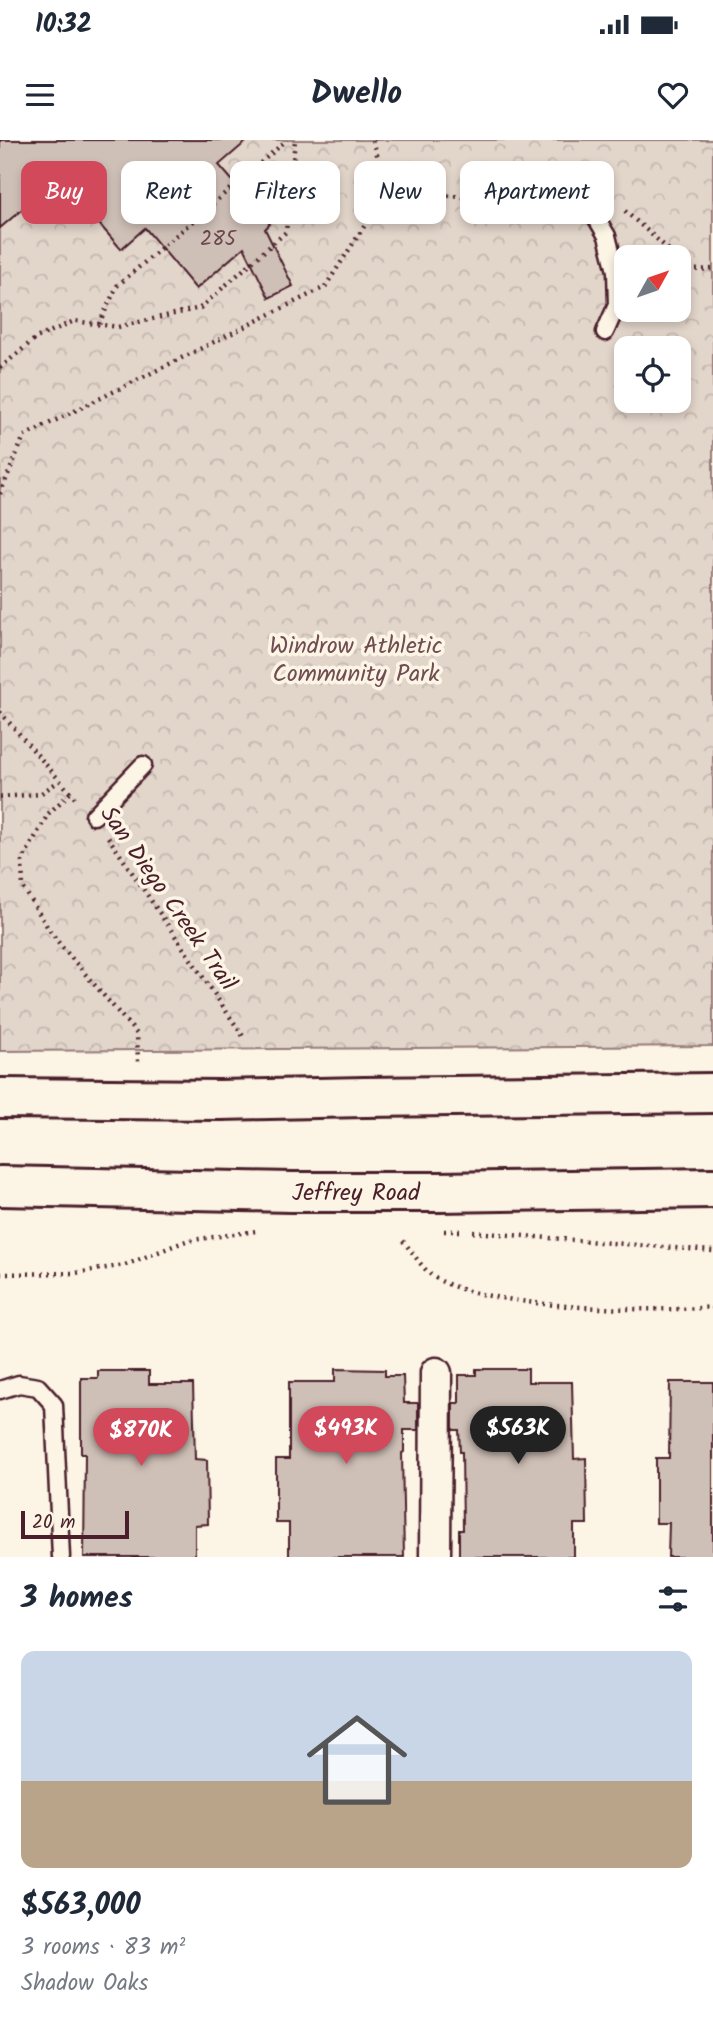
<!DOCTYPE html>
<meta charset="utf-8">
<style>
body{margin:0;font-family:Kalam,sans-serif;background:#f6f6f7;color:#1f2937;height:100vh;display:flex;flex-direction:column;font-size:26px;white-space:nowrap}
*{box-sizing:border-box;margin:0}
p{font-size:23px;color:#747a83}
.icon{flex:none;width:38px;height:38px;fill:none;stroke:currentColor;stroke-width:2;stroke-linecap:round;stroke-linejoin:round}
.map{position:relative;height:1417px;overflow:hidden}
.side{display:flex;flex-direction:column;background:#fff;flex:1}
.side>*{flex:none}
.hud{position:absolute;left:21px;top:21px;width:672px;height:63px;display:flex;gap:14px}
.needle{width:46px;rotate:50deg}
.buttons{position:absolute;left:614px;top:105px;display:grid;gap:14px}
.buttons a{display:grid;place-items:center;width:77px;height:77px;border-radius:14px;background:#fff;box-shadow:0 4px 10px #0003;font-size:35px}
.scale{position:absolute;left:21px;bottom:18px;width:108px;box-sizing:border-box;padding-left:7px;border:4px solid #4a1f2b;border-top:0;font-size:19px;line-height:24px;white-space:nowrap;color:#4a1f2b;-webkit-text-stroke:5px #fcf5e5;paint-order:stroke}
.price{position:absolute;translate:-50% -60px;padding:0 16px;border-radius:24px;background:#d1495b;color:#fff;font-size:23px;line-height:46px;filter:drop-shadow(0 2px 4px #0008)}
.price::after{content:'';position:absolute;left:50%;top:42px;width:21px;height:16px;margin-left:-10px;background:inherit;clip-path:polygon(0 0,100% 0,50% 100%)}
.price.current{background:#222;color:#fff}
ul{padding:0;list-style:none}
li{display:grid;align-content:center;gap:14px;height:371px;padding:0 21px}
li span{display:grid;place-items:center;height:217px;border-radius:14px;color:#555}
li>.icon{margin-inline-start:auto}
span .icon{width:126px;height:126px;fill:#fffc;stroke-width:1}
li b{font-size:30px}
h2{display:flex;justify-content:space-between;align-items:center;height:84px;padding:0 21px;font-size:30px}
.chip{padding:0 24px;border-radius:14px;background:#fff;box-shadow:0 4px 10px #0003;font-size:24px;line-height:63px}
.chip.current{background:#d1495b;color:#fff}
.status{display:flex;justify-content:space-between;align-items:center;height:49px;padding:0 35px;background:#fff;direction:ltr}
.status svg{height:19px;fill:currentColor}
header{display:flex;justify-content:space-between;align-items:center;height:91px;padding:0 21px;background:#fff;font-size:32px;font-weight:700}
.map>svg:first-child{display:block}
</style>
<div class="status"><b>10:32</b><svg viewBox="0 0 49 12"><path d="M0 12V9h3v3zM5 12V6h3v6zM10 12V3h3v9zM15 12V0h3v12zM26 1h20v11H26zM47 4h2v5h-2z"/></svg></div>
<header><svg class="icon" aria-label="menu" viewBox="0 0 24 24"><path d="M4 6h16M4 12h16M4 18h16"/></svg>Dwello<svg class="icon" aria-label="heart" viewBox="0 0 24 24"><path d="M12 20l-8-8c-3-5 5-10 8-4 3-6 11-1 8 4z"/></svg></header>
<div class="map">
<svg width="713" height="1417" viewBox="0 0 713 1417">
<defs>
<pattern id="park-crowns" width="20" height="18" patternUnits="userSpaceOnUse" patternTransform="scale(1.75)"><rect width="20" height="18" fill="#e2d5ca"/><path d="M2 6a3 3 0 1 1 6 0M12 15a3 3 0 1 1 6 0" fill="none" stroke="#c3b6ae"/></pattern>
</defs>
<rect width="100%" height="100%" fill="#fcf5e5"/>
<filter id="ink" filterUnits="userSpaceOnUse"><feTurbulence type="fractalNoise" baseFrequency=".0143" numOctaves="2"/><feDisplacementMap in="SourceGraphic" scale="14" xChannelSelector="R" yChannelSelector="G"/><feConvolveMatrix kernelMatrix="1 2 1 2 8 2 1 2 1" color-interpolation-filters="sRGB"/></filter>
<g filter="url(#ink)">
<path fill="url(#park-crowns)" stroke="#967a7a" stroke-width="2" fill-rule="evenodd" d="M0 0H713V906L0 911ZM626 117H679V170H626ZM626 208H679V261H626Z"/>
<g fill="#cfc0b7" stroke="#4a1f2b" stroke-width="2">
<path d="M0 0H248L219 25 270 84 265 89 293 146 269 158 244 107 196 149 145 88 121 109 59 38 0 88Z"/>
<path d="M335 1229 385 1230V1236H403L404 1263H418V1290H404V1312L402 1313 404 1417H289V1383H276V1319H289V1242H335Z"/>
<path d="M476 1229H528V1242H572L574 1319 586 1318 587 1384H574V1417H459V1390H463L462 1312H460L459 1290H453V1263H459V1235H476Z"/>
<path d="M98 1231H149V1244H193L195 1319 207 1320 208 1384 195 1385V1417H84L85 1314H81V1238H98Z"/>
<path d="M670 1242H713V1417H668L669 1383H656V1318H669Z"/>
</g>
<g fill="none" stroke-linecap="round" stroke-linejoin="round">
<g stroke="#4a1f2b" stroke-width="21">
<g id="lane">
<path d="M590 67 607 96 616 131 617 165 605 192"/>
<path d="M94 676 143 625"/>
<path d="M0 1250 19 1244 38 1247 54 1265 61 1417"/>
</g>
</g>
<g stroke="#4a1f2b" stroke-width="35">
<path id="street" d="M435 1417 436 1233"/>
</g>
<g stroke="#4a1f2b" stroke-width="44">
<g id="primary">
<path d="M365 957 713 953"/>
<path d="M0 958 220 960"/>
<path d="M0 1046 291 1052"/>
<path d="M439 1052 713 1048"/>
</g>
</g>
<g stroke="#4a1f2b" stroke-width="4.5" stroke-dasharray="2 5" stroke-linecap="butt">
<path d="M373 0 387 51"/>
<path d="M625 71 677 117"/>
<path d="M679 119 692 130 713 129"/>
<path d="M99 184 117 146 287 0"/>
<path d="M0 228 36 198 74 181 118 187 200 168 286 92 295 0"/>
<path d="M0 354 24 296 325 147 387 51 565 65"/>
<path d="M0 572 75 658"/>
<path d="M70 653 48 674 22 721 23 747 48 788 62 807 137 894 138 922"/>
<path d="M0 657 40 654 59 641"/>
<path d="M108 697 245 899"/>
<path d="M473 1092 713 1111"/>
<path d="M403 1101C412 1111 420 1125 430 1134 472 1169 657 1173 713 1167"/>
<path d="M0 1134 76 1133 125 1125 186 1101 256 1091"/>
</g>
<use href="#lane" stroke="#fcf5e5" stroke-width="16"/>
<use href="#street" stroke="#fcf5e5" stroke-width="30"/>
<use href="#primary" stroke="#fcf5e5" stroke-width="38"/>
<g stroke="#4a1f2b" stroke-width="44" stroke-linecap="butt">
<g id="primary-bridge">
<path d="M220 960 365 957"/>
<path d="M291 1052H439"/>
</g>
</g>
<path stroke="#4a1f2b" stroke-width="4.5" stroke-dasharray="2 5" stroke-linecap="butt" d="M444 1091H464"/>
<use href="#primary-bridge" stroke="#fcf5e5" stroke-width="38"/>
</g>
</g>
<g text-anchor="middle" stroke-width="7" stroke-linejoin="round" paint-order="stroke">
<g font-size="21" fill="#6b474e">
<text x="218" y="105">285</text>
</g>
<g font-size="24" fill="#704c53" stroke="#fcf5e5">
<text x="356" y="513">Windrow Athletic<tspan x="356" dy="28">Community Park</tspan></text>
</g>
<g font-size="24" fill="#4a1f2b" stroke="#fcf5e5">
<text transform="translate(169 758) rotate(55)" y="8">San Diego Creek Trail</text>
<text x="356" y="1060">Jeffrey Road</text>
</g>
</g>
</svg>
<div class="buttons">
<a><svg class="needle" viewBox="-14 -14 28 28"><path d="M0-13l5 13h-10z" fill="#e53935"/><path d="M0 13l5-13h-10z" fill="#747a83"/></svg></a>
<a><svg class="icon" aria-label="locate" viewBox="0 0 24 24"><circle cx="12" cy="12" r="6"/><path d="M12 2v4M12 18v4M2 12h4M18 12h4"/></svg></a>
</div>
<div class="scale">20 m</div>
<b class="price" style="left:346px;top:1326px">$493K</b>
<b class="price current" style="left:518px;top:1326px">$563K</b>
<b class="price" style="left:141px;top:1328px">$870K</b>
<div class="hud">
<a class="chip current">Buy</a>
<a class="chip">Rent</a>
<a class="chip">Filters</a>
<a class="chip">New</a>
<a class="chip">Apartment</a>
</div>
</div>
<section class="side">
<h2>3 homes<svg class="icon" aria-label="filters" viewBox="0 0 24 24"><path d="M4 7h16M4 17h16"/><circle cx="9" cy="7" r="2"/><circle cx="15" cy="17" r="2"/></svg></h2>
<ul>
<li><span style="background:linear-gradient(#c9d6e8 60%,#b9a48a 0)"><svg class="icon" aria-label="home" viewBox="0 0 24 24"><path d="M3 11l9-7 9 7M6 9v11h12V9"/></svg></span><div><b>$563,000</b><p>3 rooms · 83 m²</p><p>Shadow Oaks</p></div></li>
</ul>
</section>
